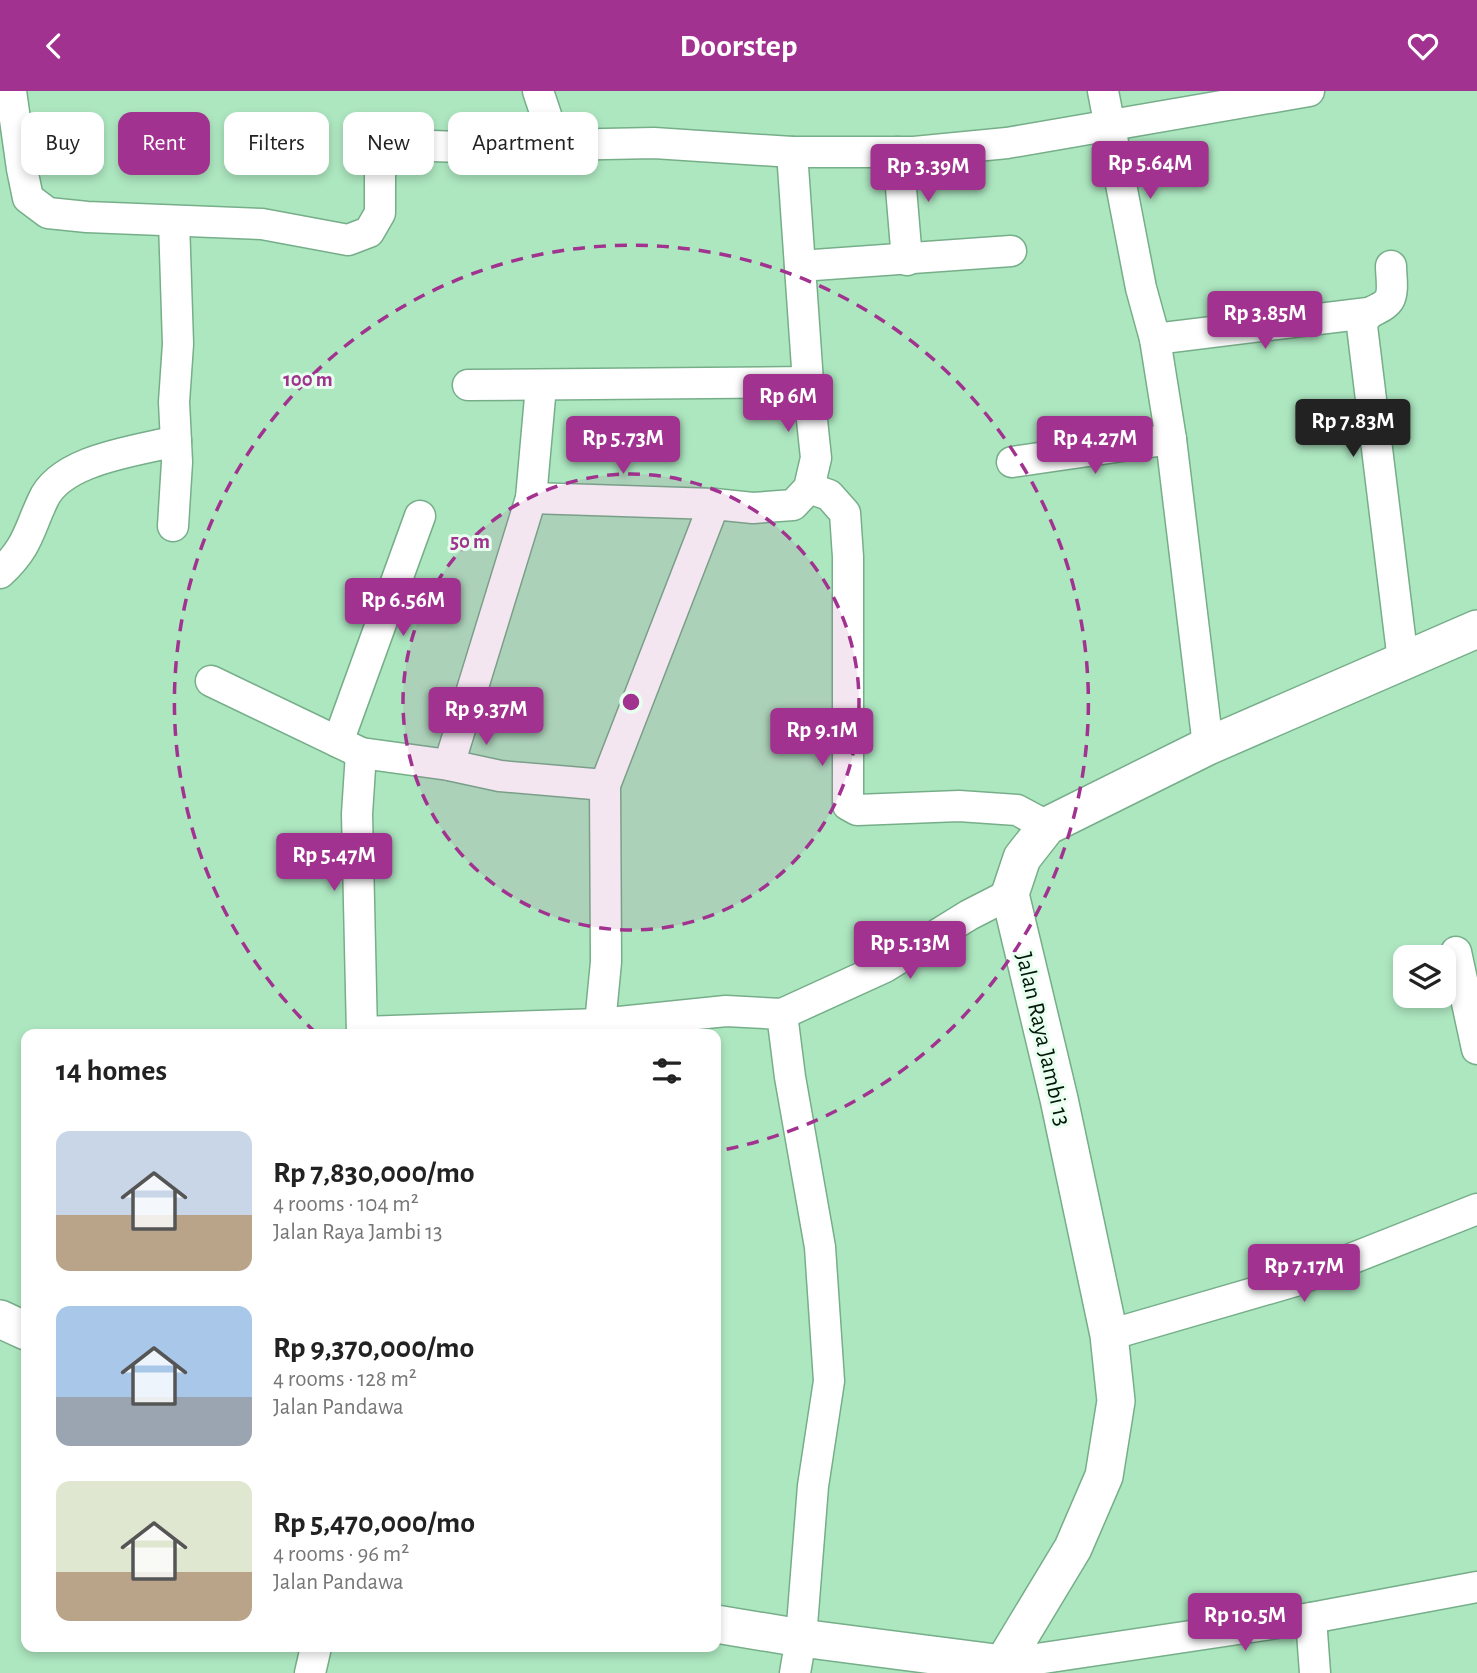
<!DOCTYPE html>
<meta charset="utf-8">
<style>
body{margin:0;font-family:"Alegreya Sans",sans-serif;background:#f2f2f2;color:#222;height:100vh;display:flex;flex-direction:column;font-size:26px;white-space:nowrap}
*{box-sizing:border-box;margin:0}
p{font-size:23px;color:#767676}
.icon{flex:none;width:38px;height:38px;fill:none;stroke:currentColor;stroke-width:2;stroke-linecap:round;stroke-linejoin:round}
.map{position:relative;flex:1;overflow:hidden}
.side{position:absolute;left:21px;top:938px;width:700px;height:623px;display:flex;flex-direction:column;background:#fff;border-radius:14px;box-shadow:0 4px 10px #0003}
.side>*{flex:none}
.guide{position:absolute;left:21px;top:21px;width:700px;height:63px;display:flex;gap:14px}
.tools{position:absolute;left:1393px;top:854px;display:grid;gap:14px}
.tools a{display:grid;place-items:center;width:63px;height:63px;border-radius:14px;background:#fff;box-shadow:0 4px 10px #0003;font-size:35px}
.price{position:absolute;translate:-50% -60px;padding:0 16px;border-radius:7px;background:#a2328f;color:#fff;font-size:23px;line-height:46px;filter:drop-shadow(0 2px 4px #0008)}
.price::after{content:'';position:absolute;left:50%;top:42px;width:21px;height:16px;margin-left:-10px;background:inherit;clip-path:polygon(0 0,100% 0,50% 100%)}
.price.on{background:#222;color:#fff}
ul{padding:0;list-style:none}
li{display:flex;align-items:center;gap:21px;height:175px;padding:0 35px}
li span{display:grid;place-items:center;flex:none;width:196px;height:140px;border-radius:14px;color:#555}
li>.icon{margin-inline-start:auto}
span .icon{width:84px;height:84px;fill:#fffc;stroke-width:1}
li b{font-size:30px}
h2{display:flex;justify-content:space-between;align-items:center;height:84px;padding:0 35px;font-size:30px}
.pill{padding:0 24px;border-radius:14px;background:#fff;box-shadow:0 4px 10px #0003;font-size:24px;line-height:63px}
.pill.on{background:#a2328f;color:#fff}
header{display:flex;justify-content:space-between;align-items:center;height:91px;padding:0 35px;background:#a2328f;color:#fff;font-size:32px;font-weight:600}
.map>svg:first-child{display:block}
</style>
<header><svg class="icon" aria-label="back" viewBox="0 0 24 24"><path d="M15 5l-7 7 7 7"/></svg>Doorstep<svg class="icon" aria-label="heart" viewBox="0 0 24 24"><path d="M12 20l-8-8c-3-5 5-10 8-4 3-6 11-1 8 4z"/></svg></header>
<div class="map">
<svg width="1477" height="1582" viewBox="0 0 1477 1582">
<rect width="100%" height="100%" fill="#ade7c0"/>
<g fill="none" stroke-linecap="round" stroke-linejoin="round">
<g stroke="#76ae89" stroke-width="33">
<g id="minor">
<path d="M11 0 22 78 28 107 48 122 87 126 262 133 348 149 369 141 380 122V82L387 65 404 54 520 58 556 54 654 52 792 61H914L1007 52 1309 0"/>
<path d="M538 0 556 54"/>
<path d="M1103 0 1141 197 1155 248 1171 348 1208 655"/>
<path d="M898 61 907 169"/>
<path d="M800 175 1011 160"/>
<path d="M1391 175C1391 184 1394 201 1389 209 1381 221 1367 216 1362 235L1403 570"/>
<path d="M1155 248 1368 222"/>
<path d="M468 294 808 291"/>
<path d="M1012 371 1171 348"/>
<path d="M809 397 829 404 845 422 848 466V714L857 719 959 715 1017 719 1047 735"/>
<path d="M531 407 714 413"/>
<path d="M173 435 177 371 174 311 178 253 174 130"/>
<path d="M0 482C28 456 28 441 43 409 61 368 137 360 176 350"/>
<path d="M211 590 361 662 449 674 500 685 605 694"/>
<path d="M338 651 420 425"/>
<path d="M361 662 357 723 362 943"/>
<path d="M449 674 531 407 541 295"/>
<path d="M1456 861 1477 958"/>
<path d="M782 923 885 876 969 824 1010 803"/>
<path d="M600 933 606 871 605 694 714 413 753 417 793 414 809 397 816 367 808 291 792 61"/>
<path d="M362 941 600 933 726 920 782 923 790 986 820 1156 829 1290 813 1395 801 1547 795 1582"/>
<path d="M1109 1244 1295 1190 1477 1118"/>
<path d="M1311 1527 1315 1582"/>
<path d="M1003 1573 1311 1527 1477 1496"/>
<path d="M310 1582 316 1556"/>
</g>
</g>
<g stroke="#76ae89" stroke-width="40">
<g id="tertiary">
<path d="M0 1228 26 1240"/>
<path d="M716 1533 801 1547 1003 1573"/>
<path d="M1001 1582 1003 1573 1073 1457 1104 1385 1116 1310 1109 1244 1059 1008 1010 803 1022 767 1047 735 1208 655 1477 538"/>
</g>
</g>
<use href="#minor" stroke="#fff" stroke-width="30"/>
<use href="#tertiary" stroke="#fff" stroke-width="37"/>
</g>
<circle cx="631" cy="611" r="228" fill="#a2328f" fill-opacity=".12"/>
<g fill="none" stroke="#a2328f" stroke-width="3.5" stroke-dasharray="12 9">
<circle cx="631" cy="611" r="228"/>
<path d="M316 942A457 457 0 1 1 718 1060"/>
</g>
<g text-anchor="middle" stroke-width="6" stroke-linejoin="round" paint-order="stroke">
<g font-size="24" fill="#011609" stroke="#e8ffef">
<text transform="translate(1044 948) rotate(77)" y="8">Jalan Raya Jambi 13</text>
</g>
</g>
<circle cx="631" cy="611" r="10" fill="#a2328f" stroke="#e8ffef" stroke-width="3.5"/>
<g font-size="21" text-anchor="middle" font-weight="bold" fill="#a2328f" stroke="#e8ffef" stroke-width="6" stroke-linejoin="round" paint-order="stroke">
<text x="308" y="295">100 m</text>
<text x="470" y="457">50 m</text>
</g>
</svg>
<div class="tools">
<a><svg class="icon" aria-label="layers" viewBox="0 0 24 24"><path d="M12 4l9 5-9 5-9-5zM3 14l9 5 9-5"/></svg></a>
</div>
<b class="price" style="left:1150px;top:110px">Rp 5.64M</b>
<b class="price" style="left:928px;top:113px">Rp 3.39M</b>
<b class="price" style="left:1265px;top:260px">Rp 3.85M</b>
<b class="price" style="left:788px;top:343px">Rp 6M</b>
<b class="price on" style="left:1353px;top:368px">Rp 7.83M</b>
<b class="price" style="left:623px;top:385px">Rp 5.73M</b>
<b class="price" style="left:1095px;top:385px">Rp 4.27M</b>
<b class="price" style="left:403px;top:547px">Rp 6.56M</b>
<b class="price" style="left:486px;top:656px">Rp 9.37M</b>
<b class="price" style="left:822px;top:677px">Rp 9.1M</b>
<b class="price" style="left:334px;top:802px">Rp 5.47M</b>
<b class="price" style="left:910px;top:890px">Rp 5.13M</b>
<b class="price" style="left:1304px;top:1213px">Rp 7.17M</b>
<b class="price" style="left:1245px;top:1562px">Rp 10.5M</b>
<div class="guide">
<a class="pill">Buy</a>
<a class="pill on">Rent</a>
<a class="pill">Filters</a>
<a class="pill">New</a>
<a class="pill">Apartment</a>
</div>
<section class="side">
<h2>14 homes<svg class="icon" aria-label="filters" viewBox="0 0 24 24"><path d="M4 7h16M4 17h16"/><circle cx="9" cy="7" r="2"/><circle cx="15" cy="17" r="2"/></svg></h2>
<ul>
<li><span style="background:linear-gradient(#c9d6e8 60%,#b9a48a 0)"><svg class="icon" aria-label="home" viewBox="0 0 24 24"><path d="M3 11l9-7 9 7M6 9v11h12V9"/></svg></span><div><b>Rp 7,830,000/mo</b><p>4 rooms · 104 m²</p><p>Jalan Raya Jambi 13</p></div></li>
<li><span style="background:linear-gradient(#a9c7e8 65%,#9aa5b1 0)"><svg class="icon" aria-label="home" viewBox="0 0 24 24"><path d="M3 11l9-7 9 7M6 9v11h12V9"/></svg></span><div><b>Rp 9,370,000/mo</b><p>4 rooms · 128 m²</p><p>Jalan Pandawa</p></div></li>
<li><span style="background:linear-gradient(#dfe7d0 65%,#b9a48a 0)"><svg class="icon" aria-label="home" viewBox="0 0 24 24"><path d="M3 11l9-7 9 7M6 9v11h12V9"/></svg></span><div><b>Rp 5,470,000/mo</b><p>4 rooms · 96 m²</p><p>Jalan Pandawa</p></div></li>
</ul>
</section>
</div>
